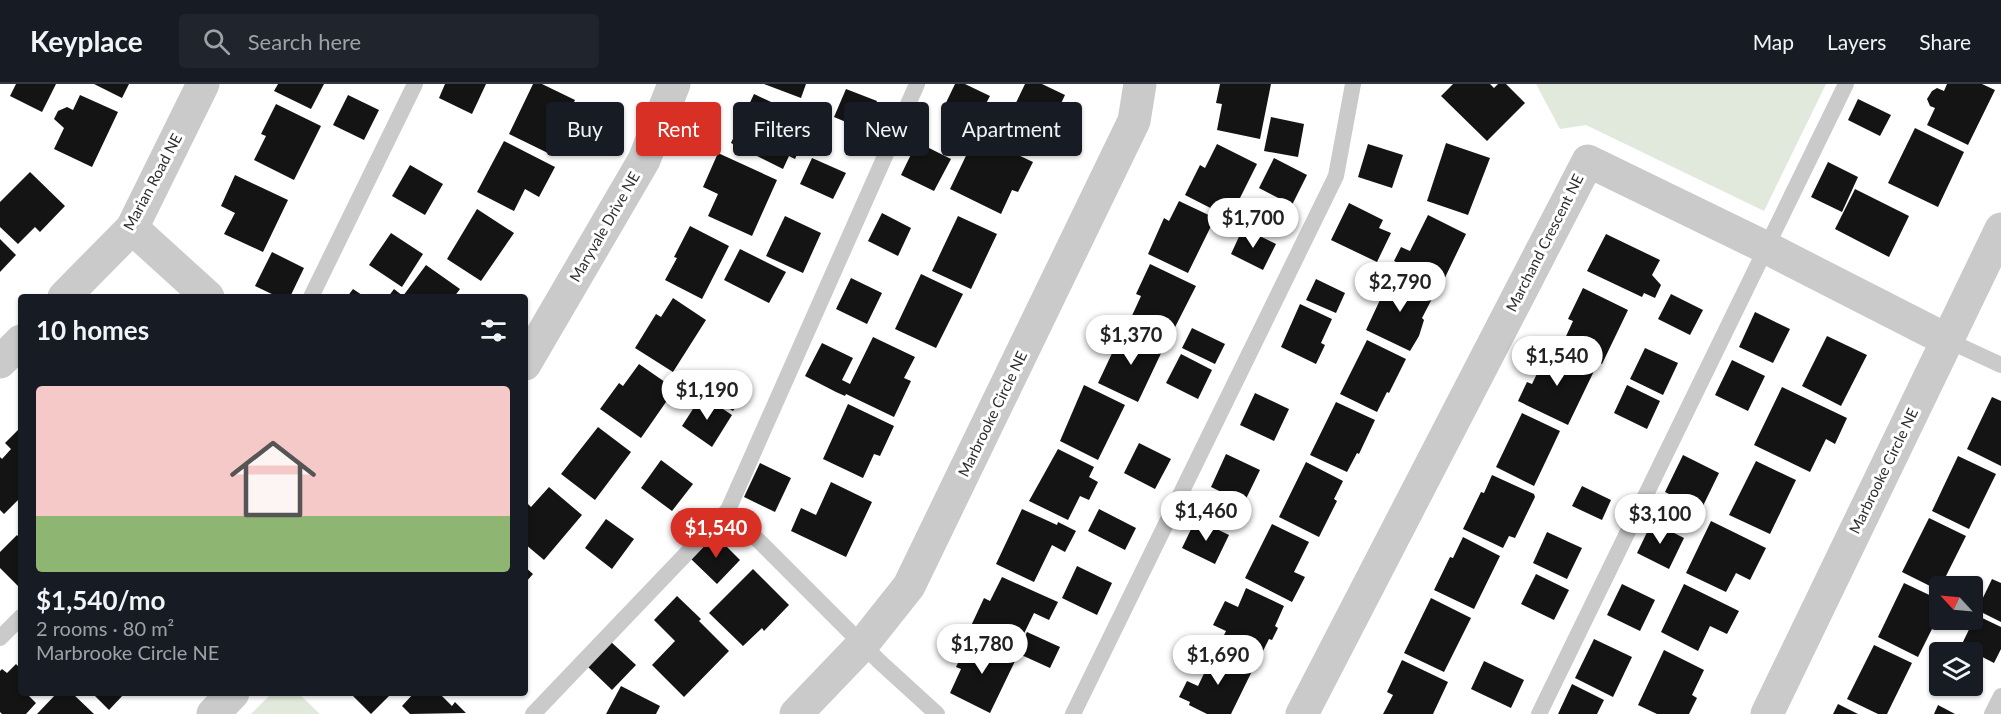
<!DOCTYPE html>
<meta charset="utf-8">
<style>
body{margin:0;font-family:Lato,sans-serif;background:#20242c;color:#f1f3f6;height:100vh;display:flex;flex-direction:column;font-size:22px;white-space:nowrap}
*{box-sizing:border-box;margin:0}
p{font-size:20px;color:#9ea1a6}
.icon{flex:none;width:33px;height:33px;fill:none;stroke:currentColor;stroke-width:2;stroke-linecap:round;stroke-linejoin:round}
.map{position:relative;flex:1;overflow:hidden}
.details{position:absolute;left:18px;top:210px;width:510px;height:402px;display:flex;flex-direction:column;background:#171b24;border-radius:6px;box-shadow:0 2px 4px #0004}
.details>*{flex:none}
.guide{position:absolute;left:546px;top:18px;width:570px;height:54px;display:flex;gap:12px}
.needle{width:39px;rotate:296deg}
.controls{position:absolute;left:1929px;top:492px;display:grid;gap:12px}
.controls a{display:grid;place-items:center;width:54px;height:54px;border-radius:6px;background:#171b24;box-shadow:0 2px 4px #0004;font-size:30px}
.price{position:absolute;translate:-50% -51px;padding:0 14px;border-radius:21px;background:#fff;color:#222;font-size:20px;line-height:39px;filter:drop-shadow(0 2px 3px #0008)}
.price::after{content:'';position:absolute;left:50%;top:36px;width:18px;height:14px;margin-left:-9px;background:inherit;clip-path:polygon(0 0,100% 0,50% 100%)}
.price.on{background:#d93025;color:#fff}
ul{padding:0;list-style:none}
li{display:grid;align-content:center;gap:12px;height:318px;padding:0 18px}
li span{display:grid;place-items:center;height:186px;border-radius:6px;color:#555}
li>.icon{margin-inline-start:auto}
span .icon{width:108px;height:108px;fill:#fffc;stroke-width:1}
li b{font-size:26px}
h2{display:flex;justify-content:space-between;align-items:center;height:72px;padding:0 18px;font-size:26px}
.chip{padding:0 21px;border-radius:6px;background:#171b24;box-shadow:0 2px 4px #0004;font-size:21px;line-height:54px}
.chip.on{background:#d93025;color:#fff}
header{display:flex;align-items:center;gap:36px;box-sizing:border-box;height:84px;padding:0 30px;background:#171b24;border-bottom:2px solid #363941}
header strong{font-size:28px}
nav{display:flex;gap:33px;margin-inline-start:auto;font-size:21px}
.search{width:420px;height:54px;background:#20242c;display:flex;align-items:center;gap:15px;box-sizing:border-box;padding:0 21px;border-radius:6px;color:#9ea1a6;font-size:22px}
.map>svg:first-child{display:block}
</style>
<header>
<strong>Keyplace</strong>
<div class="search"><svg class="icon" aria-label="search" viewBox="0 0 24 24"><circle cx="10" cy="10" r="6"/><path d="M15 15l6 6"/></svg>Search here</div>
<nav><a>Map</a><a>Layers</a><a>Share</a></nav>
</header>
<div class="map">
<svg width="2001" height="630" viewBox="0 0 2001 630">
<rect width="100%" height="100%" fill="#fff"/>
<g fill="#e1e9dc">
<path d="M1536 0H1826L1764 127 1586 41 1560 45Z"/>
<path d="M272 609H298L320 630H251Z"/>
</g>
<g fill="#141414">
<path d="M16 0H56L42 28 10 12Z"/>
<path d="M94 0H129L122 14Z"/>
<path d="M278 0H324L311 25 274 7Z"/>
<path d="M445 0H486L472 30 439 14Z"/>
<path d="M533 0H542L575 16 564 40 568 42 554 72 509 50Z"/>
<path d="M764 0H806L801 14Z"/>
<path d="M955 0H965L990 12 974 42 942 27Z"/>
<path d="M1025 0H1042L1065 11 1039 66 1002 48Z"/>
<path d="M1220 0H1271L1260 55 1217 46 1222 20 1216 19Z"/>
<path d="M1453 0H1490L1494 4 1498 0H1506L1525 19 1487 57 1441 12Z"/>
<path d="M1947 0H1982L1995 6 1968 61 1927 41 1935 24 1930 22 1927 15 1932 7 1937 4 1944 7Z"/>
<path d="M846 5 877 17 865 46 834 33Z"/>
<path d="M754 10 812 37 795 75 789 72 783 85 731 59Z"/>
<path d="M80 11 118 28 92 83 54 65 64 44 54 35 58 27 67 23 73 26Z"/>
<path d="M348 11 379 26 364 56 333 41Z"/>
<path d="M1858 15 1891 31 1880 52 1848 36Z"/>
<path d="M276 20 321 42 294 96 254 76 266 52 261 50Z"/>
<path d="M1271 33 1304 40 1298 73 1264 67Z"/>
<path d="M1915 44 1964 68 1938 123 1888 99Z"/>
<path d="M976 51 1033 78 1018 108 1012 106 1001 130 950 105Z"/>
<path d="M504 57 555 83 539 113 525 105 514 127 477 108Z"/>
<path d="M917 58 951 75 934 107 901 91Z"/>
<path d="M1446 59 1490 74 1468 131 1427 117Z"/>
<path d="M1217 60 1257 80 1230 134 1185 111 1200 81 1205 84Z"/>
<path d="M1368 60 1403 71 1392 104 1358 93Z"/>
<path d="M718 69 777 96 752 152 708 132 718 110 703 103Z"/>
<path d="M812 74 846 89 833 115 800 100Z"/>
<path d="M1274 74 1307 91 1292 121 1259 104Z"/>
<path d="M1828 78 1858 93 1842 128 1811 113Z"/>
<path d="M410 81 443 100 425 131 392 112Z"/>
<path d="M30 88 65 122 40 148 35 143 18 160 0 143V118Z"/>
<path d="M235 91 288 116 263 168 224 150 235 129 221 122Z"/>
<path d="M1855 105 1909 132 1889 173 1835 145Z"/>
<path d="M1179 117 1215 134 1188 189 1148 170 1164 134 1169 137Z"/>
<path d="M1349 119 1383 136 1379 144 1391 149 1377 178 1331 156Z"/>
<path d="M477 125 514 149 481 197 447 175Z"/>
<path d="M882 129 911 144 898 172 868 157Z"/>
<path d="M1428 131 1466 150 1440 204 1402 186 1404 182 1394 177 1401 163 1410 167Z"/>
<path d="M785 132 821 149 803 189 766 172Z"/>
<path d="M958 132 997 150 971 205 932 187Z"/>
<path d="M690 142 729 162 702 215 665 196 677 174 674 173Z"/>
<path d="M1243 144 1276 160 1263 186 1231 170Z"/>
<path d="M391 149 423 170 402 203 369 181Z"/>
<path d="M1606 150 1660 176 1652 191 1661 201 1655 214 1644 209 1642 213 1587 187Z"/>
<path d="M0 155 16 171 0 188Z"/>
<path d="M740 165 786 188 769 219 724 196Z"/>
<path d="M272 168 304 184 290 213H278L255 202Z"/>
<path d="M1150 180 1196 202 1169 255 1130 236 1141 212 1136 210Z"/>
<path d="M426 181 460 205 454 213H388L394 205 403 212Z"/>
<path d="M921 190 963 210 936 264 895 245Z"/>
<path d="M1392 190 1434 211 1422 234 1424 236 1419 252 1410 267 1366 246Z"/>
<path d="M851 194 882 209 867 240 836 225Z"/>
<path d="M1316 195 1345 209 1336 229 1306 216Z"/>
<path d="M1583 204 1628 226 1602 280 1562 261 1573 237 1568 235Z"/>
<path d="M353 205 365 213H347Z"/>
<path d="M1671 210 1703 226 1690 251 1658 235Z"/>
<path d="M673 214 706 236 673 288 635 264 656 230 661 233Z"/>
<path d="M1300 220 1332 235 1321 259 1325 261 1316 280 1281 263Z"/>
<path d="M1755 228 1790 245 1773 279 1739 263Z"/>
<path d="M1192 244 1225 260 1215 280 1182 264Z"/>
<path d="M1129 246 1164 263 1138 318 1098 299 1115 263 1119 265Z"/>
<path d="M1827 252 1867 271 1841 322 1802 302Z"/>
<path d="M873 253 915 273 904 294 911 297 894 333 846 310 845 312 836 308 805 292 822 259 853 274 842 296 850 300Z"/>
<path d="M1367 256 1406 275 1389 309 1387 308 1377 328 1340 310Z"/>
<path d="M1645 264 1678 279 1663 311 1630 295Z"/>
<path d="M1549 265 1594 287 1568 341 1518 317 1527 298 1532 300Z"/>
<path d="M1181 270 1212 286 1198 315 1166 299Z"/>
<path d="M1732 276 1765 292 1748 327 1715 311Z"/>
<path d="M639 280 675 305 641 354 600 325 619 299 623 302Z"/>
<path d="M717 290 746 308 733 327 704 309Z"/>
<path d="M1084 301 1125 321 1098 376 1060 357Z"/>
<path d="M1627 301 1660 317 1647 345 1614 329Z"/>
<path d="M1782 303 1847 334 1835 360 1826 355 1810 388 1754 361Z"/>
<path d="M1255 309 1289 325 1274 357 1240 341Z"/>
<path d="M702 311 732 331 712 363 682 342Z"/>
<path d="M1992 313 2001 317V382L1967 365Z"/>
<path d="M1336 318 1375 336 1359 370 1357 369 1347 388 1310 371Z"/>
<path d="M848 320 894 342 880 372 874 370 863 394 823 375Z"/>
<path d="M1522 329 1560 347 1534 402 1496 383Z"/>
<path d="M21 343V413L4 430 0 426V373L2 375 11 365 5 359Z"/>
<path d="M598 343 631 368 595 416 561 390Z"/>
<path d="M1139 359 1171 375 1155 405 1124 389Z"/>
<path d="M1058 365 1094 383 1089 393 1098 398 1089 416 1080 412 1068 436 1029 417Z"/>
<path d="M1226 370 1260 386 1244 419 1211 403Z"/>
<path d="M1683 371 1719 389 1701 426 1665 408Z"/>
<path d="M1958 372 1996 390 1969 445 1932 427Z"/>
<path d="M661 376 693 400 672 427 641 404Z"/>
<path d="M1756 377 1796 396 1770 450 1729 431Z"/>
<path d="M1306 378 1343 397 1334 415 1337 417 1319 453 1279 433Z"/>
<path d="M760 379 791 394 775 428 744 413Z"/>
<path d="M1492 391 1534 410 1535 413 1515 454 1509 452 1503 464 1463 445 1481 408 1484 409Z"/>
<path d="M831 398 872 418 846 473 791 447 801 424 816 431Z"/>
<path d="M1582 402 1611 416 1602 436 1572 422Z"/>
<path d="M549 403 582 431 544 476 525 460V421L527 419 531 423Z"/>
<path d="M1022 425 1057 441 1058 438 1076 447 1065 468 1052 461 1034 498 996 480Z"/>
<path d="M1099 425 1136 444 1125 466 1088 447Z"/>
<path d="M1929 434 1966 452 1941 502H1940V507L1902 488Z"/>
<path d="M606 435 634 455 612 485 585 464Z"/>
<path d="M1196 435 1229 451 1215 480 1182 464Z"/>
<path d="M1711 437 1766 464 1750 496 1736 489 1726 508 1686 489Z"/>
<path d="M1652 438 1684 454 1669 485 1637 469Z"/>
<path d="M1272 440 1309 458 1294 488 1305 493 1292 518 1245 494Z"/>
<path d="M1547 448 1582 464 1567 495 1533 479Z"/>
<path d="M17 451 21 456V499L18 502 0 484V468Z"/>
<path d="M715 451 740 476 717 500 691 475Z"/>
<path d="M1463 453 1500 472 1474 525 1434 506 1450 473 1453 474Z"/>
<path d="M1077 482 1112 499 1097 531 1062 514Z"/>
<path d="M525 483 533 490 525 499Z"/>
<path d="M753 485 789 521 764 547 762 544 743 562 709 529Z"/>
<path d="M1536 490 1569 506 1554 536 1521 520Z"/>
<path d="M1002 493 1058 518 1049 536 1034 529 1016 566 970 544 984 514 990 517Z"/>
<path d="M1992 495 2001 499V538L1977 526Z"/>
<path d="M1904 499 1940 516V529L1918 573 1878 553Z"/>
<path d="M1622 500 1655 516 1640 547 1607 531Z"/>
<path d="M1684 500 1739 527 1727 550 1710 542 1698 567 1661 548Z"/>
<path d="M1246 504 1284 522 1275 542 1278 544 1272 556 1269 555 1258 577 1220 559 1226 547 1213 541 1225 517 1238 523Z"/>
<path d="M677 512 701 535 699 537 729 567 684 613 652 581 675 557 654 536Z"/>
<path d="M1431 514 1471 534 1444 588 1404 569Z"/>
<path d="M1976 531 2001 543V565L1994 579 1961 562Z"/>
<path d="M1027 548 1060 563 1050 584 1017 569Z"/>
<path d="M971 553 1016 575 990 629 950 609 961 585 956 583Z"/>
<path d="M1594 555 1632 573 1613 613 1575 594Z"/>
<path d="M610 557 636 581 612 606 586 581Z"/>
<path d="M1874 561 1912 579 1887 630H1878L1847 615Z"/>
<path d="M1664 566 1704 586 1692 611 1697 614 1689 630H1657L1638 621Z"/>
<path d="M1215 567 1253 585 1231 630H1207L1189 621 1190 618 1179 613 1187 597 1198 602Z"/>
<path d="M1402 576 1448 598 1433 630H1383L1393 611 1387 608Z"/>
<path d="M1484 577 1524 596 1511 624 1471 605Z"/>
<path d="M16 580 21 585V609H26L36 619 26 630H2L0 628V587L2 585 7 589Z"/>
<path d="M1572 600 1604 616 1597 630H1558Z"/>
<path d="M621 602 660 622 656 630H606Z"/>
<path d="M57 609H72L94 630H37Z"/>
<path d="M92 609H125L109 626Z"/>
<path d="M350 609H392L371 630Z"/>
<path d="M414 609H439L452 622 455 618 466 629 410 630 402 622Z"/>
<path d="M1838 620 1858 630H1833Z"/>
<path d="M1938 621 1955 630H1934Z"/>
</g>
<g fill="none" stroke-linecap="round" stroke-linejoin="round">
<g stroke="#cacaca" stroke-width="16">
<path d="M311 213 415 0"/>
<path d="M1947 256 2001 281"/>
<path d="M728 426 880 578 937 630"/>
<path d="M0 554 21 533"/>
<path d="M533 630 728 426 917 0"/>
<path d="M1073 630 1336 92 1353 0"/>
<path d="M1539 630 1846 0"/>
<path d="M1992 630 2001 612"/>
</g>
<g stroke="#cacaca" stroke-width="33">
<path d="M132 144 208 213"/>
<path d="M64 213 132 144 203 0"/>
<path d="M0 278 21 257"/>
<path d="M525 280 644 76 674 0"/>
<path d="M213 630 233 609"/>
<path d="M796 630 863 560 909 502 1134 37 1140 0"/>
<path d="M1302 630 1588 77 1765 163 1947 256"/>
<path d="M1767 630 2001 145"/>
</g>
</g>
<g text-anchor="middle" stroke-width="6" stroke-linejoin="round" paint-order="stroke">
<g font-size="15" fill="#2d2d2d" stroke="#fff">
<text transform="translate(153 98) rotate(-62)" y="5">Marian Road NE</text>
<text transform="translate(605 143) rotate(-60)" y="5">Maryvale Drive NE</text>
<text transform="translate(1545 159) rotate(-63)" y="5">Marchand Crescent NE</text>
<text transform="translate(993 330) rotate(-64)" y="5">Marbrooke Circle NE</text>
<text transform="translate(1884 387) rotate(-64)" y="5">Marbrooke Circle NE</text>
</g>
</g>
</svg>
<div class="controls">
<a><svg class="needle" viewBox="-14 -14 28 28"><path d="M0-13l5 13h-10z" fill="#e53935"/><path d="M0 13l5-13h-10z" fill="#9ea1a6"/></svg></a>
<a><svg class="icon" aria-label="layers" viewBox="0 0 24 24"><path d="M12 4l9 5-9 5-9-5zM3 14l9 5 9-5"/></svg></a>
</div>
<b class="price" style="left:1253px;top:165px">$1,700</b>
<b class="price" style="left:1400px;top:229px">$2,790</b>
<b class="price" style="left:1131px;top:282px">$1,370</b>
<b class="price" style="left:1557px;top:303px">$1,540</b>
<b class="price" style="left:707px;top:337px">$1,190</b>
<b class="price" style="left:1206px;top:458px">$1,460</b>
<b class="price" style="left:1660px;top:461px">$3,100</b>
<b class="price on" style="left:716px;top:475px">$1,540</b>
<b class="price" style="left:982px;top:591px">$1,780</b>
<b class="price" style="left:1218px;top:602px">$1,690</b>
<div class="guide">
<a class="chip">Buy</a>
<a class="chip on">Rent</a>
<a class="chip">Filters</a>
<a class="chip">New</a>
<a class="chip">Apartment</a>
</div>
<section class="details">
<h2>10 homes<svg class="icon" aria-label="filters" viewBox="0 0 24 24"><path d="M4 7h16M4 17h16"/><circle cx="9" cy="7" r="2"/><circle cx="15" cy="17" r="2"/></svg></h2>
<ul>
<li><span style="background:linear-gradient(#f6c9c9 70%,#8fb573 0)"><svg class="icon" aria-label="home" viewBox="0 0 24 24"><path d="M3 11l9-7 9 7M6 9v11h12V9"/></svg></span><div><b>$1,540/mo</b><p>2 rooms · 80 m²</p><p>Marbrooke Circle NE</p></div></li>
</ul>
</section>
</div>
